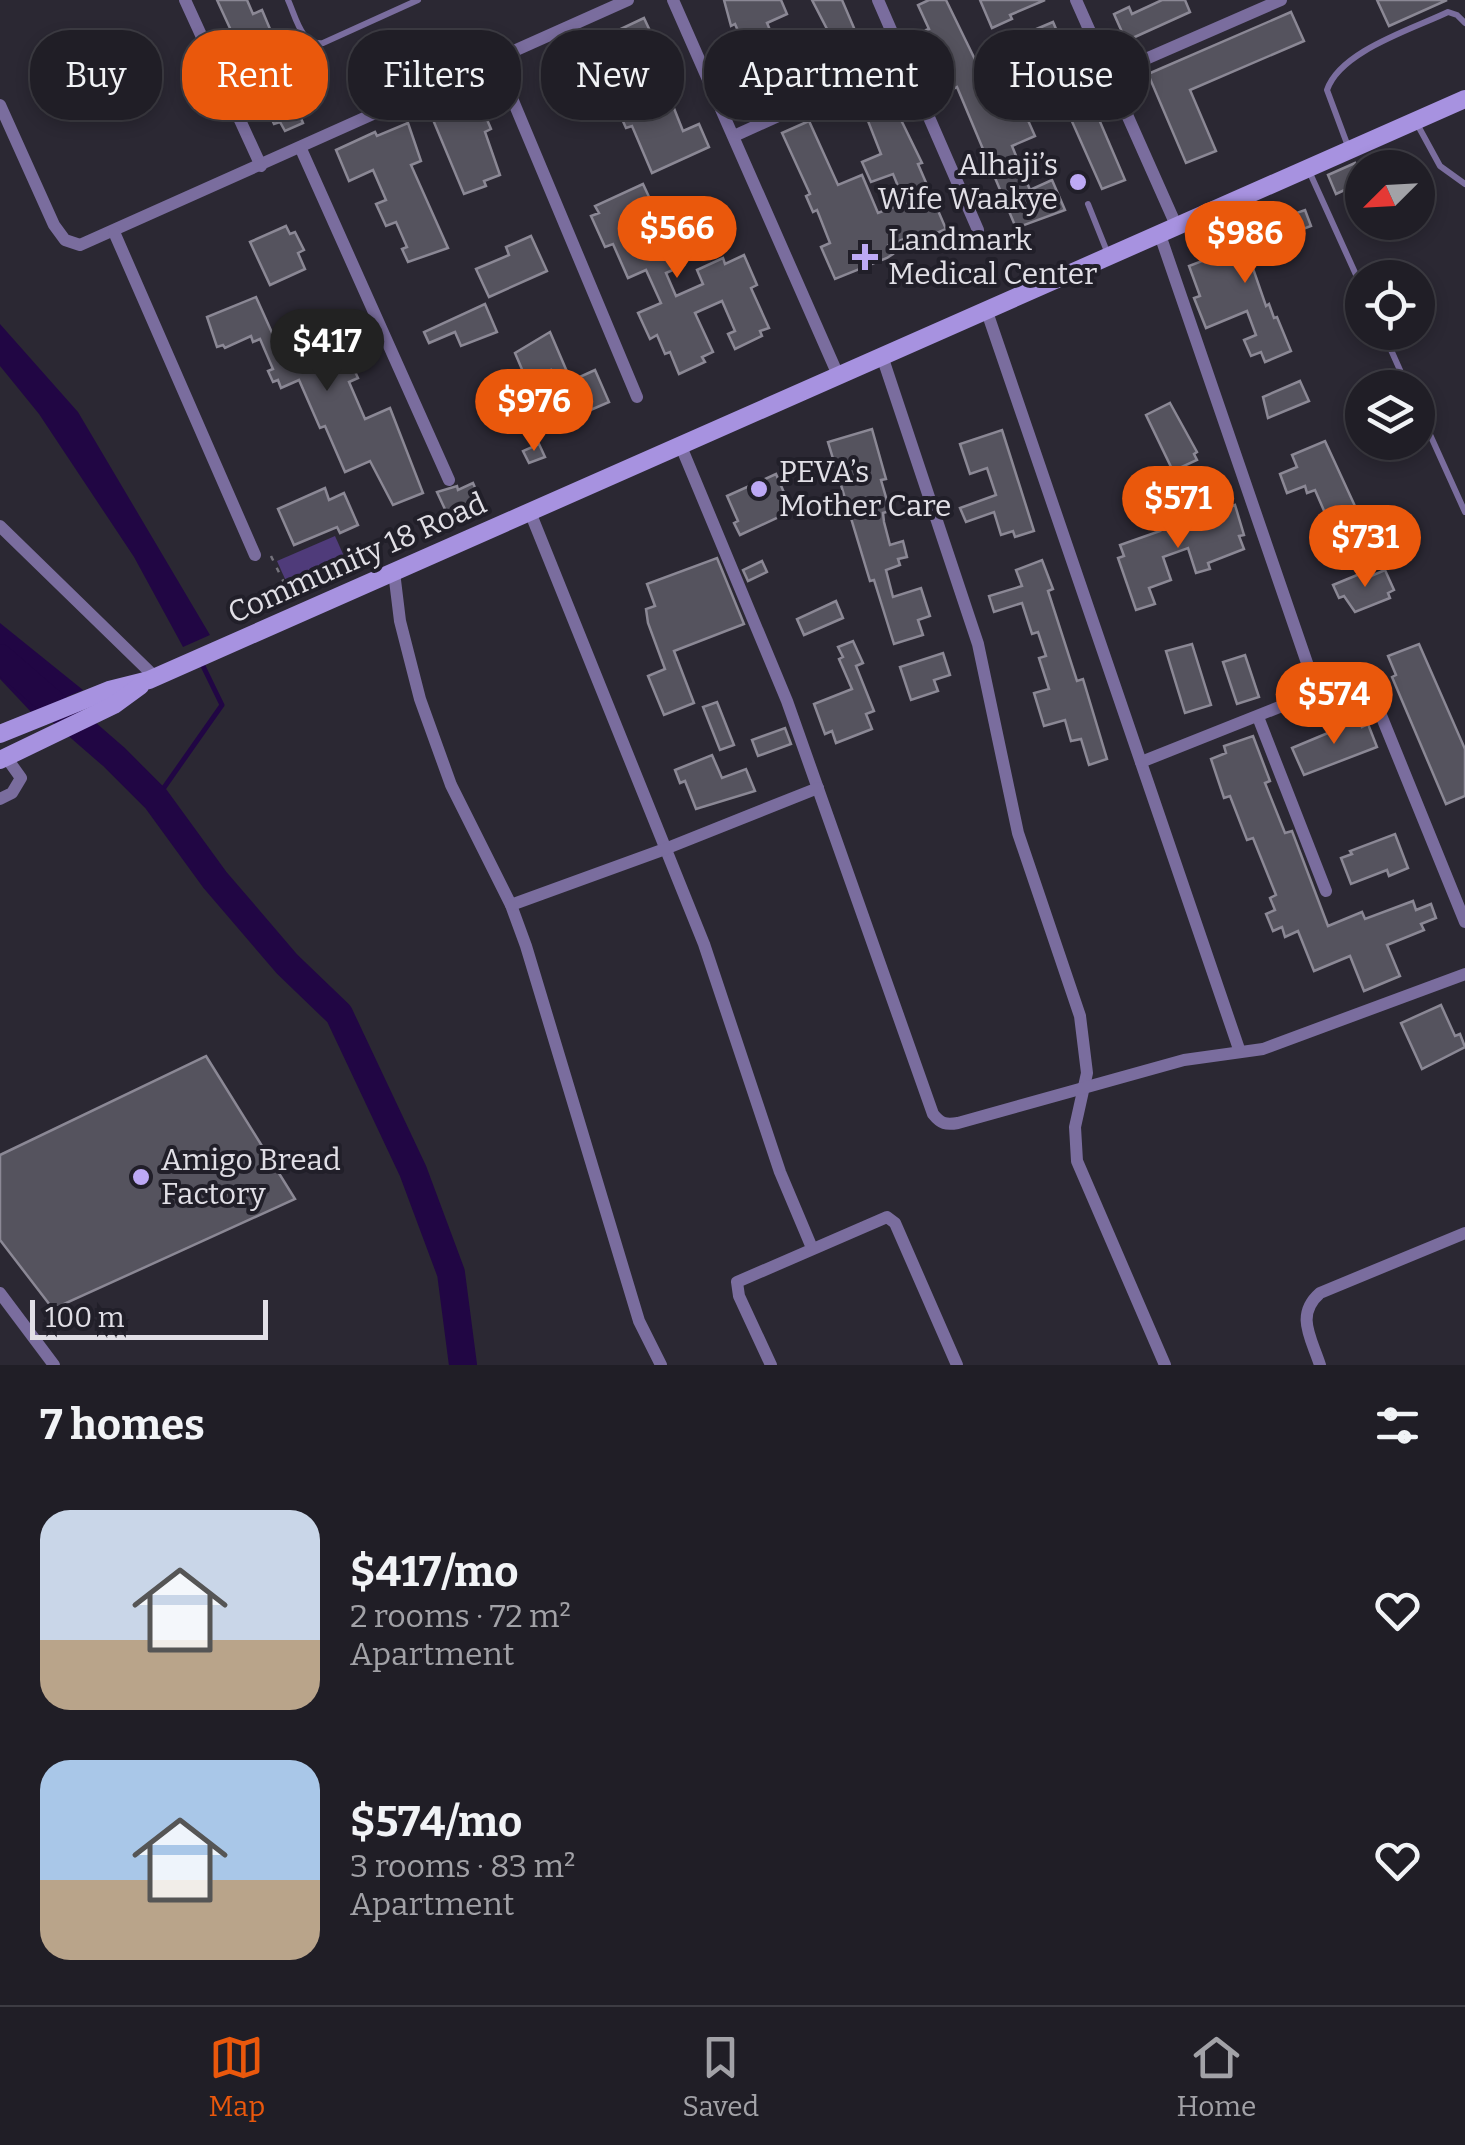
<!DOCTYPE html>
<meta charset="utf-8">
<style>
body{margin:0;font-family:Bitter,serif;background:#28272e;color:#f1f3f6;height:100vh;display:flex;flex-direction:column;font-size:38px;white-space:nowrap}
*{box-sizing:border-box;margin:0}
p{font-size:32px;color:#a2a2a7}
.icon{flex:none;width:55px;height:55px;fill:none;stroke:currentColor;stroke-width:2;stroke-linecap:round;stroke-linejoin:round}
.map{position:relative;height:1365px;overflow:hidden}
.side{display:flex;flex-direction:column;background:#201e26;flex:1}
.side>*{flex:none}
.banner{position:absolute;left:30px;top:30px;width:1405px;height:90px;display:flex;gap:20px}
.needle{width:65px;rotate:246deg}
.controls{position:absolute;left:1345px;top:150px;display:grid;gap:20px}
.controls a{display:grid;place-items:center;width:90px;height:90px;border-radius:50%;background:#201e26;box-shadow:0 5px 15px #0003,0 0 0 2px #3d3c43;font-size:50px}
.scale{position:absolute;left:30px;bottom:25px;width:238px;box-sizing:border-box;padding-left:10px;border:5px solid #e1dfe6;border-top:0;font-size:28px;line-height:35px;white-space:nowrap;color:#e1dfe6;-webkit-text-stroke:8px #211f29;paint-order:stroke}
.price{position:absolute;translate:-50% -85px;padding:0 22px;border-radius:35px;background:#ea580c;color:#fff;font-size:32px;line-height:65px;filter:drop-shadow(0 2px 5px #0008)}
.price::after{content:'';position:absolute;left:50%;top:60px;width:30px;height:22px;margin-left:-15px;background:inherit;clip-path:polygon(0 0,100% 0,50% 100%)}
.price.on{background:#222;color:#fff}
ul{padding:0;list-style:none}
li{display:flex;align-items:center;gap:30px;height:250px;padding:0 40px}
li span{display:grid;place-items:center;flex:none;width:280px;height:200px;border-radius:30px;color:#555}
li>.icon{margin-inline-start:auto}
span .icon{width:120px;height:120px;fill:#fffc;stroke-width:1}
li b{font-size:42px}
h2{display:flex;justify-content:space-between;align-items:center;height:120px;padding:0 40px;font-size:42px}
.pill{padding:0 35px;border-radius:40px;background:#201e26;box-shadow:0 5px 15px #0003,0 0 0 2px #3d3c43;font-size:35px;line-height:90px}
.pill.on{background:#ea580c;color:#fff}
.dock{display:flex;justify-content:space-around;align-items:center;height:140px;border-top:2px solid #3d3c43;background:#201e26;font-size:28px;color:#a2a2a7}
.dock a{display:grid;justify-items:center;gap:5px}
.dock .on{color:#ea580c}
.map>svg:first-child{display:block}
</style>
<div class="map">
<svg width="1465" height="1365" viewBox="0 0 1465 1365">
<rect width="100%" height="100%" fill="#2b2833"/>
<path fill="#4f3b7a" d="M335 536 347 563 289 588 277 561Z"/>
<g fill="#210644">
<path d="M0 324 78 412 210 635 183 647 134 557 39 414 0 366Z"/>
<path d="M0 623 83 690 31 712 0 679Z"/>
</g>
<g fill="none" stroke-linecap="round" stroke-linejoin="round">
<path stroke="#210644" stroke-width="5" d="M156 799 222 705 202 664"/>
<path stroke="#210644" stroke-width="28" d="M0 658 114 757 156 799 215 880 287 964 339 1014 413 1171 451 1273 463 1365"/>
</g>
<g fill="#55535e" stroke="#8b8895" stroke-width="2.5">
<path d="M217 0H247L253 14 262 10 275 41 270 43 282 69 289 66 302 97 297 99 303 112 299 113 303 123 285 131 280 122 274 124Z"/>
<path d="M724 0H781L787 14 767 23 779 51 799 42 812 71 766 94 755 68 751 70 745 58 749 56 735 24 731 26Z"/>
<path d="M812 0H842L863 49 842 58Z"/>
<path d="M929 0H946L983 76 1005 67 1007 71 1031 61 1020 36 1053 22 1072 66 1015 91 1035 136 1012 146 1030 190 1052 180 1065 210 1016 228 957 87 953 89 947 77 951 76 935 41 931 43 926 30 929 29 918 5Z"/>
<path d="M980 0H1045L1010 15 1012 19 992 28Z"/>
<path d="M1162 0H1185L1190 12 1126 41 1114 14 1129 7 1132 14Z"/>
<path d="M1377 0H1447L1389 26Z"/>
<path d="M1291 12 1304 41 1190 90 1216 151 1186 163 1148 74Z"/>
<path d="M644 18 657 46 664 43 670 57 656 63 683 131 699 124 709 147 652 173 632 126 626 128 606 83 564 98 550 67 554 65 553 61Z"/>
<path d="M885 87 922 163 918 164 946 229 919 241 916 234 889 245 893 254 887 258 835 279 821 247 830 243 817 210 813 212 806 196 810 194 782 133 809 121 838 185 862 175 878 213 905 203 893 174 871 182 862 162 881 154 859 98Z"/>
<path d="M1086 89 1125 180 1102 189 1062 99Z"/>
<path d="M477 96 491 129 485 132 500 175 484 181 486 186 464 194 431 115Z"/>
<path d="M408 123 421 161 411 165 448 248 408 262 402 249 407 247 396 222 386 226 376 204 386 200 373 170 349 181 336 150 375 132 377 136Z"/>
<path d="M1355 163 1362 181V193L1353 197 1349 188 1336 194 1328 175Z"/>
<path d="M643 184 663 227 668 225 684 265 666 273 676 296 703 284 697 270 723 258 725 264 744 255 757 285 751 288 769 328 760 331 762 336 735 349 728 334 735 331 722 301 695 313 713 352 702 357 705 362 679 374 670 352 665 354 657 335 650 339 638 313 661 303 646 270 628 278 613 244 605 247 591 216 599 213 595 206Z"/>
<path d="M1305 210 1311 226 1268 242 1269 246 1248 254 1266 306 1269 304 1274 318 1277 317 1291 351 1265 362 1261 352 1251 356 1244 340 1256 335 1247 311 1206 328 1194 298 1200 296 1189 266 1231 250 1226 238Z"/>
<path d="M286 226 290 234 295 232 304 250 298 253 305 269 270 285 250 242Z"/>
<path d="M531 236 547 271 489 297 476 269 509 255 506 247Z"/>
<path d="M256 297 278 346 338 320 353 354 348 356 358 378 349 382 365 419 390 408 423 493 393 505 370 461 345 472 325 426 320 428 299 380 281 388 278 380 273 382 268 371 273 369 260 339 253 342 251 336 225 348 223 345 217 347 207 317Z"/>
<path d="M485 304 497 332 461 346 455 332 429 343 424 332Z"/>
<path d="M550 332 571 381 595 370 609 402 572 418 551 370 527 381 515 353Z"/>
<path d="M1300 381 1309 401 1268 418 1263 397Z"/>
<path d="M1170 403 1197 452 1194 454 1197 460 1173 471 1146 415Z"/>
<path d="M872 429 886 479 881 480 890 511 883 513 884 522 890 545 903 541 907 557 898 559 900 565 886 570 893 597 921 588 930 616 918 620 923 635 894 644 874 580 870 581 828 442Z"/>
<path d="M1002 430 1034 531 1015 537 1013 531 1001 535 994 512 966 522 960 508 996 495 987 468 970 474 960 444Z"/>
<path d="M1325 441 1360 517 1332 529 1315 490 1307 493 1305 486 1287 493 1280 474 1297 467 1292 455Z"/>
<path d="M539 444 545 457 529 463 523 451Z"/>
<path d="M776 474 792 511 740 535 734 523 738 521 727 496Z"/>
<path d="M473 483 480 499 465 505 467 510 449 518 437 492 457 486 458 490Z"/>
<path d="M325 488 329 500 344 493 358 525 340 533 337 527 294 545 278 509Z"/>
<path d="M1235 505 1244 535 1239 536 1244 549 1208 563 1210 569 1196 573 1188 548 1163 557 1171 580 1149 588 1155 604 1136 610 1118 558 1124 556 1120 545 1160 531 1158 527 1175 521 1177 527Z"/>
<path d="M717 558 744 624 674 651 694 703 664 715 648 676 665 669 648 623 646 609 655 606 647 584Z"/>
<path d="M1042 560 1053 589 1048 591 1077 681 1083 679 1107 759 1089 765 1081 739 1071 741 1065 720 1044 726 1034 693 1049 689 1039 658 1046 656 1038 632 1032 634 1022 603 994 612 989 596 1022 586 1016 570Z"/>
<path d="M762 561 767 572 748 581 743 570Z"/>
<path d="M1385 570 1394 590 1388 593 1390 598 1355 612 1344 596 1339 598 1333 585 1362 573 1364 579Z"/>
<path d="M836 601 843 618 804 635 797 619Z"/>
<path d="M853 641 863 663 856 666 874 711 866 714 872 729 836 743 832 731 825 734 814 704 852 689 839 659 843 657 838 647Z"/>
<path d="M1192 644 1211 705 1185 713 1166 651Z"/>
<path d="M1419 644 1465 749V796L1446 804 1392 677 1396 675 1388 656Z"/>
<path d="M943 653 950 675 934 680 938 691 911 700 900 667Z"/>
<path d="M1245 655 1259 697 1237 704 1223 662Z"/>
<path d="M717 702 734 745 720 750 703 707Z"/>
<path d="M1359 720 1362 727 1368 724 1377 747 1304 775 1292 748Z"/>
<path d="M785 728 791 744 758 756 752 740Z"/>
<path d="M1253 736 1270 781 1265 783 1285 833 1292 831 1328 926 1362 912 1365 919 1413 901 1416 910 1431 904 1436 918 1421 924 1424 930 1387 945 1400 976 1364 991 1350 956 1314 971 1298 931 1285 937 1282 927 1273 931 1266 914 1275 910 1270 898 1276 895 1253 838 1247 840 1230 796 1224 798 1211 759 1226 753 1224 746Z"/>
<path d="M712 755 722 778 746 769 755 791 696 809 685 781 680 783 675 770Z"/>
<path d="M1395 834 1408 868 1389 876 1387 870 1351 884 1341 858 1352 854 1350 851Z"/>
<path d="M1441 1005 1455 1036 1460 1034 1465 1047 1422 1069 1401 1023Z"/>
<path d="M206 1056 295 1199 53 1309 0 1240V1155Z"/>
</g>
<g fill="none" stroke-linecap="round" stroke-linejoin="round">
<path stroke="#75737c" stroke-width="2.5" stroke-dasharray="5 8" stroke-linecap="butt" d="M271 556 292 599"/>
<g stroke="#7a6d9e" stroke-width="6">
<path d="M288 0C296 17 301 46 323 43L418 0"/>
<path d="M1416 122 1440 166 1465 184"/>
<path d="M1349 149 1327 90C1340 51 1413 29 1448 12L1457 15 1465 23"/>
<path d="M1309 171 1362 288"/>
<path d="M1088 204 1108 254"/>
<path d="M1383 332 1408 388"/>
<path d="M1418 408 1465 512"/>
</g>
<g stroke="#7a6d9e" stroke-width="12">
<path d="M185 0 261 166"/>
<path d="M673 0 838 375"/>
<path d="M878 0 978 230"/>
<path d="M1076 0 1176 225"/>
<path d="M496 60 637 397"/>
<path d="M1109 75 1281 0"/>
<path d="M0 105 54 225 65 240 80 245 628 0"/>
<path d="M734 136 904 59"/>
<path d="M301 149 449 480"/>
<path d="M114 232 255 555"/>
<path d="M1159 232 1317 692"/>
<path d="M986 309 1240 1052"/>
<path d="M882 356 978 644 1018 833 1080 1016 1087 1073 1075 1127 1077 1161 1165 1365"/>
<path d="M680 444 787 701 933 1114C941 1124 946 1125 958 1123L1184 1060 1263 1049 1465 974"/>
<path d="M530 512 704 944 780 1172 812 1248"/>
<path d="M0 526 155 677"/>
<path d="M394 572 400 621 420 699 451 785 511 905 526 946 639 1321 661 1365"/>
<path d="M1258 717 1326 891"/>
<path d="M1141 762 1317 692 1360 679 1372 693 1465 922"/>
<path d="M0 799 12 793 21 778 6 757"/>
<path d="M511 905 665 849 818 788"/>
<path d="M0 1293 54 1365"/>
<path d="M771 1365 739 1296 737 1282 887 1217 895 1223 957 1365"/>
<path d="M1320 1365C1311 1337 1295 1315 1320 1293L1465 1233"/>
</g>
<g stroke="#a792e0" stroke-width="18">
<path d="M0 734 109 690 149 680 1465 99"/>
<path d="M0 760 114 705 140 686"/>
</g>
</g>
<g fill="#bda9f5" stroke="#211f29" stroke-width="4">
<circle cx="1078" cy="182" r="10"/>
<path d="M860 242h10v10h10v10h-10v10h-10v-10h-10v-10h10z"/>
<circle cx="759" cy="489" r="10"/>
<circle cx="141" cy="1177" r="10"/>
</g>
<g text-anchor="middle" stroke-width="8" stroke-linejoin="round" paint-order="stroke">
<g font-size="30" fill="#e1dfe6" stroke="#211f29" text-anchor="start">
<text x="1058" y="175" text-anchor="end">Alhaji’s<tspan x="1058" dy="34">Wife Waakye</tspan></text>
<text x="888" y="250">Landmark<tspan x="888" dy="34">Medical Center</tspan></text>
<text x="779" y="482">PEVA’s<tspan x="779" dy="34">Mother Care</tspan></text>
<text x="161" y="1170">Amigo Bread<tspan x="161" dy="34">Factory</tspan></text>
</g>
<g font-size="30" fill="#e1dfe6" stroke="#211f29">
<text transform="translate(357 558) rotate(-24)" y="10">Community 18 Road</text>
</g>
</g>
</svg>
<div class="controls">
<a><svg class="needle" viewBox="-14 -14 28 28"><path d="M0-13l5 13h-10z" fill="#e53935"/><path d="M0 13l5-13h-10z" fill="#a2a2a7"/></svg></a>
<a><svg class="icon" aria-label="locate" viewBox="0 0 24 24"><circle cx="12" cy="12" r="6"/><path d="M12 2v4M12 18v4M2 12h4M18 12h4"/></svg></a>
<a><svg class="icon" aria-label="layers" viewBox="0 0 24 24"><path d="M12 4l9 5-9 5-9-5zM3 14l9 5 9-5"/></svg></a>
</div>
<div class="scale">100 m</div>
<b class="price" style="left:677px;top:281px">$566</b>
<b class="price" style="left:1245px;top:286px">$986</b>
<b class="price on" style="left:327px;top:394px">$417</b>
<b class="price" style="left:534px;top:454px">$976</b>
<b class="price" style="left:1178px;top:551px">$571</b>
<b class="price" style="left:1365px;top:590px">$731</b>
<b class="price" style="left:1334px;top:747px">$574</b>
<div class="banner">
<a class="pill">Buy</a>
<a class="pill on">Rent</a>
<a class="pill">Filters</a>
<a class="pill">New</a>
<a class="pill">Apartment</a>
<a class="pill">House</a>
</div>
</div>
<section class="side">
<h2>7 homes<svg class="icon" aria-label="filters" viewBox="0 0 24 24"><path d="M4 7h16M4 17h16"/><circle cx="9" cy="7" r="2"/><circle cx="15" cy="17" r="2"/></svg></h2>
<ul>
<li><span style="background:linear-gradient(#c9d6e8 65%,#b9a48a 0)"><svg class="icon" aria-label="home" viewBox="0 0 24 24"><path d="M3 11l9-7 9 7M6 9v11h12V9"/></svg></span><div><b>$417/mo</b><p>2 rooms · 72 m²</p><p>Apartment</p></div><svg class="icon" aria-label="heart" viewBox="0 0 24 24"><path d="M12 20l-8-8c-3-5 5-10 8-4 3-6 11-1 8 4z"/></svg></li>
<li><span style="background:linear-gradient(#a9c7e8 60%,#b9a48a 0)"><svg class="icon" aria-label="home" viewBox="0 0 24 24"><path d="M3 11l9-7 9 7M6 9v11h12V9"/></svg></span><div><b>$574/mo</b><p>3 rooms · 83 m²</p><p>Apartment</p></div><svg class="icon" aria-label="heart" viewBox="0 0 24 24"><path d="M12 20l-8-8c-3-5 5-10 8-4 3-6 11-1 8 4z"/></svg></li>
</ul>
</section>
<nav class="dock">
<a class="on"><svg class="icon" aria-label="map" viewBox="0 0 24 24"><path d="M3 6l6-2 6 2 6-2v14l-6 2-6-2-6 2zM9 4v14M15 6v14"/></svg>Map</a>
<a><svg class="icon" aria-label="saved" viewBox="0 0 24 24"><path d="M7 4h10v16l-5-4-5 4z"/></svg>Saved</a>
<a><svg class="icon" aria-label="home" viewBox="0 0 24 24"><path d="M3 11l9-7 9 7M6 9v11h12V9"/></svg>Home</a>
</nav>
